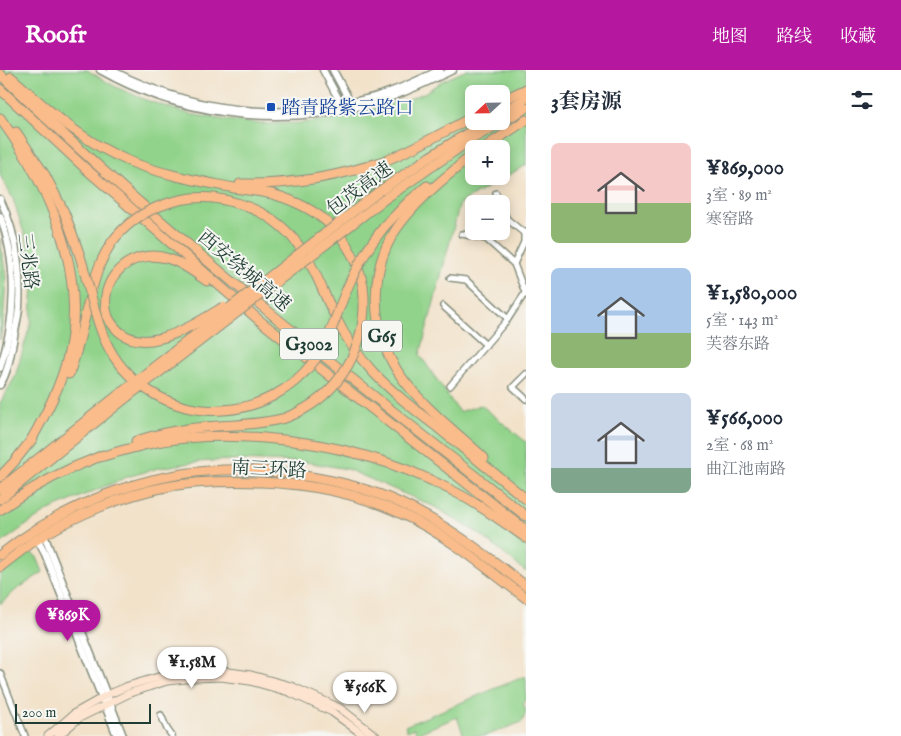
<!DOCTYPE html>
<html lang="zh">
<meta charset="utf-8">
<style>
body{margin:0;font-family:"IM FELL English","Noto Serif SC",serif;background:#f6f6f7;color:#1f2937;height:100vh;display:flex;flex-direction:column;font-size:19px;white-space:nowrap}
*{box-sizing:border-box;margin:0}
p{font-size:16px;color:#747a83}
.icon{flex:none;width:28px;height:28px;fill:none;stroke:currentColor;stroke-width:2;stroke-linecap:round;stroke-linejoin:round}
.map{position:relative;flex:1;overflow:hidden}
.drawer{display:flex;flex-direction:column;background:#fff;width:375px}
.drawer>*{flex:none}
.needle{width:32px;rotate:248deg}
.fabs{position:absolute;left:465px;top:15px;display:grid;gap:10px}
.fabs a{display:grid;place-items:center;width:45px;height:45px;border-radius:8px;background:#fff;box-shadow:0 2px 12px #0003;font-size:25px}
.scale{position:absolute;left:15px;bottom:12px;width:136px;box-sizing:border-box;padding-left:5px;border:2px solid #1f3d34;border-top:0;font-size:14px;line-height:18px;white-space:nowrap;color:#1f3d34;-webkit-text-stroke:4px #f6f6f2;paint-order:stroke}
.price{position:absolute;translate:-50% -42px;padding:0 11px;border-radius:18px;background:#fff;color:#222;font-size:16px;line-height:32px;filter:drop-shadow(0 1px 2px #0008)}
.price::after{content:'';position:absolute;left:50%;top:30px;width:15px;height:11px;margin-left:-8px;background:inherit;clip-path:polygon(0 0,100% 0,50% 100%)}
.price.selected{background:#b5179e;color:#fff}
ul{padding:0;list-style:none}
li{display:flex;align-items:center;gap:15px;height:125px;padding:0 25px}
li span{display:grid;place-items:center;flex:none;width:140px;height:100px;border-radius:8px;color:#555}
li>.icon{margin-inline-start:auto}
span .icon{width:60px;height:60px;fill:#fffc;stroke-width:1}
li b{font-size:21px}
h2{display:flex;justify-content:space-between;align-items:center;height:60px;padding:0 25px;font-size:21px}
header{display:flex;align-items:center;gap:30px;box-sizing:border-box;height:70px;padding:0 25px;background:#b5179e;color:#fff}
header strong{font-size:24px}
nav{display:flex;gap:28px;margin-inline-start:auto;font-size:18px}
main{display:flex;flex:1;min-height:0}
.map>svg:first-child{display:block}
</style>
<header>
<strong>Roofr</strong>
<nav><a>地图</a><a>路线</a><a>收藏</a></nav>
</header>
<main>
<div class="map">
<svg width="526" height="666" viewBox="0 0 526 666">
<rect width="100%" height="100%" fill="#f6f6f2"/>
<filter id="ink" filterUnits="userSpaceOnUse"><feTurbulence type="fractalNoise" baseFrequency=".02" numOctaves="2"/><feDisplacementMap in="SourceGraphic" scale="10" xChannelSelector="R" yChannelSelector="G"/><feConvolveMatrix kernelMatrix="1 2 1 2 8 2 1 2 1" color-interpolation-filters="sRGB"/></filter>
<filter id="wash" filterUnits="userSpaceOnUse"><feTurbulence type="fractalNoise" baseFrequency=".0096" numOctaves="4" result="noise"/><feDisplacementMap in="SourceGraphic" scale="20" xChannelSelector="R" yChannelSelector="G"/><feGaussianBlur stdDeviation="1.12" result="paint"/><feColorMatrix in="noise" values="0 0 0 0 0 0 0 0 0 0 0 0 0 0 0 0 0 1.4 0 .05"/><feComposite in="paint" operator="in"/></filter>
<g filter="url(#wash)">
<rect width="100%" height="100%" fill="#f2e2ca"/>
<g fill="#91d38a" stroke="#58885f" fill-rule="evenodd">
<path d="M0 0H87L116 17 146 30 189 44 226 50 265 54 301 53 333 49 366 41 395 32 407 30 426 22 442 11 467 0H526V95L460 133 420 285 459 342 481 335 526 372V502L481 465 435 437 347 399 306 392 230 390 197 392 159 398 127 407 49 440 22 458 0 474V333L15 307 31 252 33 212 27 172 13 129 0 105ZM474 24H501V51H474ZM474 79H501V106H474Z"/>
<path d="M0 169 6 207 4 243 0 270Z"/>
<path d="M28 481 37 487 43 502 16 520 0 534V505Z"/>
<path d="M525 606 526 610V630L523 632 526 642 522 652 485 666H464L457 647 416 664 414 658 407 661 405 656Z"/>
</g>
</g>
<g filter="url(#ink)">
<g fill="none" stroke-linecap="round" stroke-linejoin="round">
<g stroke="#88907f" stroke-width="8">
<g id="minor">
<path d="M496 123 500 134"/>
<path d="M501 136 507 149 524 163"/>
<path d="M526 162 524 163V172L514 194 526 225"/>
<path d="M462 164 486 169 514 194"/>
<path d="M450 208 466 210 508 249"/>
<path d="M443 236 486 275"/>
<path d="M526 304 513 317 526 329"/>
<path d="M450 316 508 249 525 223"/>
<path d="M0 603 25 666"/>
<path d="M161 645 167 659 172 666"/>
</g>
</g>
<g stroke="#88907f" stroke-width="9">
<g id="tertiary">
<path d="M100 0C179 45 273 57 361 36 393 29 423 14 453 0"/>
<path d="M111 0C167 29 228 44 291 41 306 41 321 37 336 35 351 32 366 30 380 25 401 19 420 9 440 0"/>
<path d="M323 0 338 28 339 37"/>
<path d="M333 0 347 26 349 35"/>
<path d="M0 129C16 162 21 202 19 238 18 249 15 260 13 272 10 287 8 302 0 315"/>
<path d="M0 146C18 194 16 250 0 298"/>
<path d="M44 465 123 666"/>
<path d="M37 469 45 484 117 666"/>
</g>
</g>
<g stroke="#88907f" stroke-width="9">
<g id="secondary">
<path d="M48 666 75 643 107 625 128 616 165 605 195 601H222L251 605 291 616 340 638 376 666"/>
<path d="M58 666 79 648 130 623 167 611 195 608 221 607 250 611 289 622 332 642 365 666"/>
</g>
</g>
<g stroke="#88907f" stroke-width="11">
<g id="trunk">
<path d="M0 485C63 435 143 403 223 400 248 399 273 401 298 405 333 410 368 418 400 433 446 454 486 485 526 516"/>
<path d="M0 497C12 488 24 478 36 470 73 446 123 425 166 417 197 411 229 411 261 412 310 414 359 423 404 445 449 466 487 499 526 528"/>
</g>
</g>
<g stroke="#88907f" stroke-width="11">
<g id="motorway">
<path d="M0 4C164 164 346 305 526 446"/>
<path d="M11 7C48 40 84 73 131 92 164 105 200 111 234 118 247 120 259 121 272 124 321 138 351 165 363 215"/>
<path d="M0 19 85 98 259 250 526 460"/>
<path d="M501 31 526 19"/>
<path d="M501 43 526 28"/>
<path d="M0 48C48 114 87 199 69 282 62 314 46 344 30 372"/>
<path d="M16 62 45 105 64 142"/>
<path d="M482 79 526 50"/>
<path d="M474 84C464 91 456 99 447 106 428 122 409 140 395 161 368 203 371 261 398 302 420 335 455 361 484 388"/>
<path d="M240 114C288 115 338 107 384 91 415 79 444 62 474 46"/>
<path d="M377 123 431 86 487 51"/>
<path d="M214 128C246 133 276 146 296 172 314 194 322 221 335 246 345 267 358 286 373 302 393 323 415 340 437 357 467 381 496 405 526 429"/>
<path d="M386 128 472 69 526 38"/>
<path d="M384 157 408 132 427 116"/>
<path d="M108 247C96 210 130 178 166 188 181 192 194 202 207 211"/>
<path d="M69 304C83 268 86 228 101 192"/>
<path d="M136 371C158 364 181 359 204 357 231 355 258 355 285 348"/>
<path d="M100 387C121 381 141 375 162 371 197 365 229 365 264 368 330 373 394 390 453 421 479 434 502 451 526 468"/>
<path d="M0 407 14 392 33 368"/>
<path d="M0 419 122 322"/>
<path d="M0 429 127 327"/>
<path d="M0 440C23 423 48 409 74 397 84 393 94 389 103 385"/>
</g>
</g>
<use href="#minor" stroke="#fff" stroke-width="5"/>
<use href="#tertiary" stroke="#fff" stroke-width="6"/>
<use href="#secondary" stroke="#fde4d0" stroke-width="7"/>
<use href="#trunk" stroke="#f9bc8a" stroke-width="9"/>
<use href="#motorway" stroke="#f9bc8a" stroke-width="9"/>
<g stroke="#88907f" stroke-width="11" stroke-linecap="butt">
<g id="motorway-bridge">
<path d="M64 142C71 161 79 180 84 200 99 253 102 293 154 324 175 336 199 342 223 340 259 338 292 320 314 291 329 272 335 248 344 226 354 201 367 178 384 157"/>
<path d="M101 192C104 185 108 178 112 172 136 140 176 125 214 128"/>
<path d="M108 247C133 296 192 256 223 237"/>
<path d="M122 322 377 123"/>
<path d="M127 327 386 128"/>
<path d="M285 348C341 327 370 274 363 215"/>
</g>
</g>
<use href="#motorway-bridge" stroke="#f9bc8a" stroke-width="9"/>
</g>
</g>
<rect fill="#1a4fb4" stroke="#f6f6f2" stroke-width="2" x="266" y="32" width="10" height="10" rx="2.5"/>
<g text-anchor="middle" stroke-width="4" stroke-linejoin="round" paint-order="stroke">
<g fill="#f6f6f2" stroke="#60746d" stroke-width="1">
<rect x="362" y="250.5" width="40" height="31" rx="4"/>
<rect x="280" y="258.5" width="58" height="31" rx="4"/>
</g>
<g font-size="18" font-weight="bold" fill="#1f3d34">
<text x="382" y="272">G65</text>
<text x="309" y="280">G3002</text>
</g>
<g font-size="19" fill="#164399" stroke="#f6f6f2" text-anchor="start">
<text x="281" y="44">踏青路紫云路口</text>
</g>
<g font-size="19" fill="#1f3d34" stroke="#f6f6f2">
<text transform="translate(359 118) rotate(-37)" y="7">包茂高速</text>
<text transform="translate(29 191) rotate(83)" y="7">三兆路</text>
<text transform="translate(245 200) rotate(40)" y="7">西安绕城高速</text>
<text transform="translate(269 398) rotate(3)" y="7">南三环路</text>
</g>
</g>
</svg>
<div class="fabs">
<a><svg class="needle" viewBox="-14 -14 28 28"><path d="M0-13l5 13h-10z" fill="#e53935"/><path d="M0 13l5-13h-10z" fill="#747a83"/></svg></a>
<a>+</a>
<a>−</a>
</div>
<div class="scale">200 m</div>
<b class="price selected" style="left:68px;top:572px">¥869K</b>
<b class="price" style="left:192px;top:619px">¥1.58M</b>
<b class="price" style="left:365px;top:644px">¥566K</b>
</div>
<section class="drawer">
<h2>3套房源<svg class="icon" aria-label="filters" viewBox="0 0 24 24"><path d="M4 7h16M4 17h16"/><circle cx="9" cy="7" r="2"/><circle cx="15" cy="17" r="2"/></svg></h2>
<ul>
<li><span style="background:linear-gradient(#f6c9c9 60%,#8fb573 0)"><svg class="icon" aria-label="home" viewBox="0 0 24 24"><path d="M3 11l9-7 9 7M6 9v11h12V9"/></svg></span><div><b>¥869,000</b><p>3室 · 89 m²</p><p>寒窑路</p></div></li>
<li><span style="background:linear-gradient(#a9c7e8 65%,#8fb573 0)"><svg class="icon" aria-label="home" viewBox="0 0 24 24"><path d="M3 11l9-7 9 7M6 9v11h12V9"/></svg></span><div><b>¥1,580,000</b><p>5室 · 143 m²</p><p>芙蓉东路</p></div></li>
<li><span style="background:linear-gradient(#c9d6e8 75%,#7fa58c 0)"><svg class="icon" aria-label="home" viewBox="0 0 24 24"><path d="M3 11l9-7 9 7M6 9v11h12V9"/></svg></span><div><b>¥566,000</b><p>2室 · 68 m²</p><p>曲江池南路</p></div></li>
</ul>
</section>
</main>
